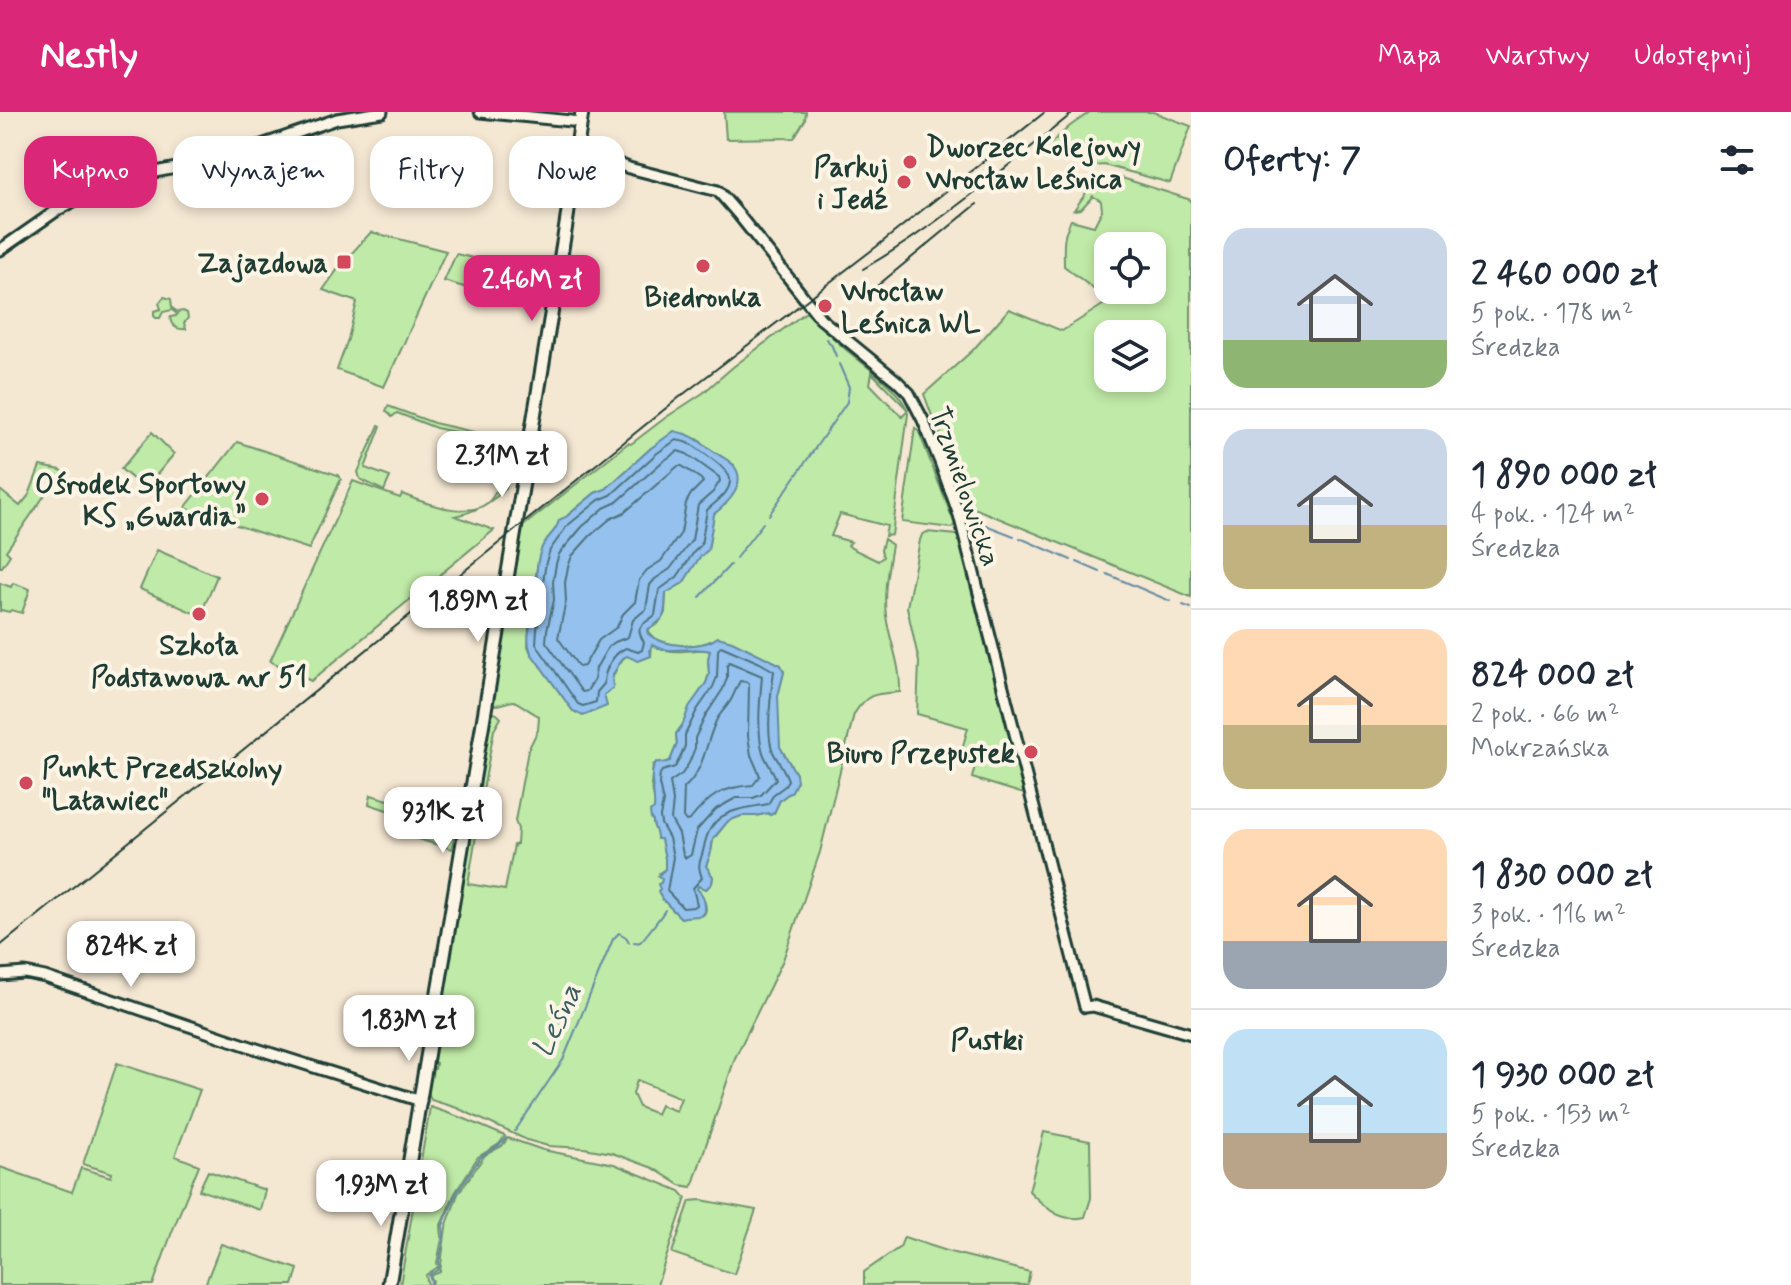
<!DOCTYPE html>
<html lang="pl">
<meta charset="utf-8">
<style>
body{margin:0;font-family:Mynerve,sans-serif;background:#f2f2f3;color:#1f2937;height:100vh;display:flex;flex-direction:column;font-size:30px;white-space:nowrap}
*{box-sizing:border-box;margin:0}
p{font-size:26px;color:#747a83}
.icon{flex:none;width:44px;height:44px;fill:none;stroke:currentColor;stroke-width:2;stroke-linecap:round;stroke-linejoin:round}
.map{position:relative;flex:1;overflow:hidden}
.details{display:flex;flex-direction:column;background:#fff;width:600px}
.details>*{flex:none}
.banner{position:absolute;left:24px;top:24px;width:760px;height:72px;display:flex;gap:16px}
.fabs{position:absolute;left:1094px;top:120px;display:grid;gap:16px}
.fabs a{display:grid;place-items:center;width:72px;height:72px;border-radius:16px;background:#fff;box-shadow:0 4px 12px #0003;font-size:40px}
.price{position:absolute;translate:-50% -68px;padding:0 18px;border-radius:16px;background:#fff;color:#222;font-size:26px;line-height:52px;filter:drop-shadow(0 2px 4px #0008)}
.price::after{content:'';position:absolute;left:50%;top:48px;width:24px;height:18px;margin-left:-12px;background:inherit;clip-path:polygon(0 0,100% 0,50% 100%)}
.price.on{background:#db2777;color:#fff}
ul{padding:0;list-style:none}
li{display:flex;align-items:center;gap:24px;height:200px;padding:0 32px}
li+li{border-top:2px solid #e0e1e3}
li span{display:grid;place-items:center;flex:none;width:224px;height:160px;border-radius:24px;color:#555}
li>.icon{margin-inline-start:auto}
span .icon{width:96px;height:96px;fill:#fffc;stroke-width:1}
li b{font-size:34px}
h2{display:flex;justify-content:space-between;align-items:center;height:96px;padding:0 32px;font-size:34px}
.pill{padding:0 28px;border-radius:24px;background:#fff;box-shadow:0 4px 12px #0003;font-size:28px;line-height:72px}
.pill.on{background:#db2777;color:#fff}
header{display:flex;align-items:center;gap:48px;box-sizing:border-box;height:112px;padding:0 40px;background:#db2777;color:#fff}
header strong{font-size:38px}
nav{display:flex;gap:44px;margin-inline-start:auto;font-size:28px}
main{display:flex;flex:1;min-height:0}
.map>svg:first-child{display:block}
</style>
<header>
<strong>Nestly</strong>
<nav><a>Mapa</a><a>Warstwy</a><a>Udostępnij</a></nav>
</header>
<main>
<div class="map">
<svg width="1191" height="1173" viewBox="0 0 1191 1173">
<rect width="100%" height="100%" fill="#f5e8d3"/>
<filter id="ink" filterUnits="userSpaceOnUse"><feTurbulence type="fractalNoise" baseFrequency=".0125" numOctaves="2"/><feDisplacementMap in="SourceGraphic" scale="16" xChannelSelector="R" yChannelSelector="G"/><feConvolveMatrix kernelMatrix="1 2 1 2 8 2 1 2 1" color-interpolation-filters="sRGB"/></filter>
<g filter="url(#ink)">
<g fill="#c0eaa7" stroke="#70946e" stroke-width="2" fill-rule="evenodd">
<path d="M724 0H806L805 8 794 26 726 27Z"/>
<path d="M1090 0H1153L1191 14 1170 71 1104 53 1095 54 1040 41 1070 14Z"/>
<path d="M1110 64 1122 66 1191 88V485L964 392 956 363 940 322 944 312H935L924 282 973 238 1009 197 1062 219 1109 189 1064 154C1064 135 1062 125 1071 108L1094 114 1102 98 1101 89 1093 84 1081 97 1074 98 1095 68ZM1108 134H1152V178H1108ZM1108 222H1152V266H1108Z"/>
<path d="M371 120 446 139 384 275 337 258 348 227 357 190 323 178 340 154Z"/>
<path d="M456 142 535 160C539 170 537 187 530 195L444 169Z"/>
<path d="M164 185 171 187 172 196 178 200 183 199 187 201 188 206 184 211 186 217C176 218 171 214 170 205L176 204 177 202 172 198 163 200 160 206H156L154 204V199L161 197 159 191Z"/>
<path d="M806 200C818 211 830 223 843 235 860 250 905 280 908 302L892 423 885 424 887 414 840 402 831 424 851 430 848 433 851 436 878 449 883 445 881 438 884 427 892 433C888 457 883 479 886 504 890 530 901 553 900 580 876 582 868 580 854 602L820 740 783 848 735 946 692 1075 680 1073 653 1056 612 1041 584 1036 548 1034 527 1028 457 996 431 988 428 980 432 957H435L436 951 432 950 437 924 444 921V919L438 917 472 711 473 706H479L468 772 505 778 514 733 517 732 518 717 515 709 528 638 538 618 539 604C534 602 516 589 514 589 506 589 503 594 492 593L508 491 522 415 628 331 631 332 665 306 703 281 733 255ZM872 261 908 298 902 305 870 272ZM698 327 704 333 734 353 726 392 714 401 708 438 700 444 683 471 666 481 665 501 658 512 647 518C658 537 702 537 718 525L731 529 781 553 784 560 778 584V620L780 635 796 662 792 679 780 688 774 701 770 703 768 701 756 704H741L728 709 713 728 711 740 706 754 713 765 712 771 706 777 697 774 696 777C703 782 712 802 700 804 698 804 696 803 694 803 689 803 685 805 681 806 668 793 657 788 662 767L659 761 665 757V746L661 727 653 712 655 690 651 673 653 653 659 650 664 651 670 649 677 632 676 622 683 612 690 595 706 571 709 562 708 547 710 539C701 536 694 539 684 539 672 540 662 538 652 533L651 544 638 549 627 543C614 553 613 572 603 584 598 591 589 597 583 603L573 599 531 541 528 534 529 516 536 486 535 470 538 448 547 427 569 402 595 381 606 377 651 336ZM637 968 681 986 676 999 660 993 656 1002 639 995 633 982Z"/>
<path d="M388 294 434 311 518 330 517 333 436 316 397 301 392 305 386 299Z"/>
<path d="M379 313 381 314 365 356 390 365 384 379 360 367 358 360Z"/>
<path d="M915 316 919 320 955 413 951 416 902 410Z"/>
<path d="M152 320 174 342 145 377 121 357Z"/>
<path d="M237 330 338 363 341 367 309 437 185 396Z"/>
<path d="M508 343 515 344 511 367H508L506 377C488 392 478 399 455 404L494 418 311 569 270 549 353 369 400 386 402 382C426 392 482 413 495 380L500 381 508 347 505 345Z"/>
<path d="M40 354 61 358 65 363 57 373H55L57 368 48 363 40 375 47 380 6 439 10 443 2 455H0V378L20 394 29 383Z"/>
<path d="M927 420 957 423 1024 682 972 666 978 642 962 637 968 616 917 602 919 550 907 495 920 428 922 423Z"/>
<path d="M157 438 217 464 200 504 140 477Z"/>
<path d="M0 471 11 475 13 471 30 477 22 501 11 498 9 500 1 498 0 500Z"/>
<path d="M494 601 497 602 501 606 494 618 479 701 474 699C477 678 483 616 494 601Z"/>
<path d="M371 683 457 708 452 737 397 721 402 703 369 692Z"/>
<path d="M117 951 200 978 175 1044 199 1053 172 1120 153 1173H0V1055L72 1080 81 1056 111 1065 112 1061 83 1052Z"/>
<path d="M430 995 465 1007 505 1024 499 1032 478 1045 455 1081 441 1113 442 1127 437 1151 438 1155 426 1163 428 1173H400Z"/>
<path d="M1044 1020 1090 1029 1091 1086 1085 1105C1060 1111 1046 1096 1029 1079Z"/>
<path d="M508 1026 543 1038 614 1052 680 1079 686 1086 657 1173H432L433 1169 430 1164 440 1160 446 1115 458 1082 485 1043 502 1034Z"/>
<path d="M208 1059 265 1078 260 1098 199 1078Z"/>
<path d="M701 1088 756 1098 734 1162 672 1141 690 1089Z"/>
<path d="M904 1125 950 1140 1030 1160 1027 1173H864V1160L900 1135Z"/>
<path d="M221 1132 298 1157 293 1173H205Z"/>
</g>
<path fill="#94c1ee" stroke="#658ca4" stroke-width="2" d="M674 319C696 324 697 328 713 339 720 344 730 348 734 354 748 372 727 392 714 402L708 438 700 445 683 471 666 481C664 505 668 505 647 518L648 522C664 535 701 538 718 525L732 529 781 553 784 560 778 584 780 635 796 662 797 669 792 679 780 688 774 701 770 703 768 701 756 704H741L728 709 713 727 711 740 706 754 713 765 712 771 706 777 698 774 697 777C703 782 704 786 705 794 706 809 692 802 681 806L662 787 658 779 660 777 658 772 661 771 662 767 658 764 665 757V746L661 727H657C658 720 652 715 653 709L651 707 650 700 654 697C656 681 647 665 656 650L664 651 670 649 677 632 676 622 683 612 689 595 706 571 709 562 708 547 710 539C690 533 673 544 652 533L650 538 651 544 638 549 627 544 623 546 612 564 613 576 604 583 607 594 583 604 573 599 531 541C523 522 535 505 536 485 537 468 535 451 542 435 547 425 557 419 559 408L566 405 595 381 606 377 651 336Z"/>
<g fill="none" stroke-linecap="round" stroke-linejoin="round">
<g stroke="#4e727e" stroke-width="2">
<path d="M676 328C682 329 689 330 694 334 703 341 731 358 730 368 730 382 715 390 707 398L701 433 694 440 677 465 659 478 655 503C644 513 633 513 644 530L642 538 638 540 626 536C613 541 604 558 604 572L597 580 596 590 583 594 578 592 536 532 537 517 544 487 543 470 546 450 550 438 567 414 599 388 611 383 656 342Z"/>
<path d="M678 339 687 342 719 365 720 369 713 380 698 393 692 428 670 457 655 467 650 473 646 497 633 508 628 525 615 530 608 535 596 556 594 568 587 579 582 580 546 530 547 518 554 488 553 470 556 452 559 442 582 415 604 396 617 390 662 350Z"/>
<path d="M678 354H682L701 367 703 370 691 382 686 391 681 421 661 449 647 458 639 468 635 490 623 502 617 515 599 528 584 554 579 555 558 526 566 489 565 471 568 455 572 444 590 424 610 407 625 400Z"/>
<path d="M721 534 760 551 774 559C771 579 765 621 773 640 778 650 785 658 788 668L785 674 774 682 768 692C738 698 711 697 704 735 701 751 696 749 702 766L693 776 697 793 694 795 683 796 667 779 673 745 669 726 661 712 660 705 663 690 659 672 660 662 662 659 675 655 680 646 685 634V623L697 598 713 575 717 565 718 538Z"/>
<path d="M729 550 762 564C760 587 757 615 762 637 764 648 773 657 776 667L761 683 753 686H736L716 697 697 718 691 743 686 746 683 743 679 722 671 708 673 689 670 670 682 662 689 651 695 636V626L706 603 723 577 727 566V553Z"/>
<path d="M740 569 747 570 749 573 748 624 751 643 760 664 753 673C722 675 709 684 690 708L686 709 683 705 684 676C705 658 705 631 717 607 721 600 728 594 732 586 735 580 737 574 740 569Z"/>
</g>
<g stroke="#658ca4" stroke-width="2">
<path d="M826 227 831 232 836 244"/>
<path d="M769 403 847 290 849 275 839 252"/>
<path d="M970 407 1014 424"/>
<path d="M1020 426 1071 448"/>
<path d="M736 446 763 411"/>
<path d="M1077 450 1100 460"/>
<path d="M1107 462 1170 489"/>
<path d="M700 485 730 453"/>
<path d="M1183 493 1191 496"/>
<path d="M634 830C636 830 638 831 640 830 643 828 663 802 665 798"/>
<path d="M515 1019 563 948 613 827 619 821 626 825 629 830"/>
<path d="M430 1173 431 1170 429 1163 438 1158 440 1154 439 1150 444 1127 443 1113 457 1080 480 1046C489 1037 498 1038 506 1026"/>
</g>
<g stroke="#1f3d34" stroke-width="15">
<g id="minor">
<path d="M480 0 581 10"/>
<path d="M577 37 586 39 629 56 718 79 738 102 821 207 897 269 909 281 923 308 940 350 959 403 1085 895 1093 894 1191 922"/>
<path d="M0 138 56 99 113 68 218 48 337 7 382 0"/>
<path d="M0 863 25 861 45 865 257 937 421 989"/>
</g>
</g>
<g stroke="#1f3d34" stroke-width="17">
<path id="major" d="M389 1173 566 113 582 0"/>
</g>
<use href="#minor" stroke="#fcf5e5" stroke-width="9"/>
<use href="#major" stroke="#fcf5e5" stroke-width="11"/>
<g stroke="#1f3d34" stroke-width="2">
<path d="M863 157C939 113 1006 55 1074 0"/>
<path d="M860 188 977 92"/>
<path d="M0 834 681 284 876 135 1045 0"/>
</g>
</g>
</g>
<g fill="#d1495b" stroke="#fcf5e5" stroke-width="3">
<circle cx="910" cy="50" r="8"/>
<circle cx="904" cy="70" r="8"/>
<rect x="336" y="142" width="16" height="16" rx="4"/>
<circle cx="703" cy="154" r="8"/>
<circle cx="825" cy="194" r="8"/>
<circle cx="262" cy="387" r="8"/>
<circle cx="199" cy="502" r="8"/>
<circle cx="1031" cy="640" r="8"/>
<circle cx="26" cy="671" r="8"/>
</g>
<g text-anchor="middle" stroke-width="8" stroke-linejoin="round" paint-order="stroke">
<g font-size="28" font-weight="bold" fill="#1f3d34" stroke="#fcf5e5" text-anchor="end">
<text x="926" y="44" text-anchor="start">Dworzec Kolejowy<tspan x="926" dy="32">Wrocław Leśnica</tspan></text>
<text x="888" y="64">Parkuj<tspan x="888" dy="32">i Jedź</tspan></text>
<text x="328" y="160">Zajazdowa</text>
<text x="841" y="188" text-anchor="start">Wrocław<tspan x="841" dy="32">Leśnica WL</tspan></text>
<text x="703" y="194" text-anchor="middle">Biedronka</text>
<text x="246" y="381">Ośrodek Sportowy<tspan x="246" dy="32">KS „Gwardia”</tspan></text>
<text x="199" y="542" text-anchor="middle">Szkoła<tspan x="199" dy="32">Podstawowa nr 51</tspan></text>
<text x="1015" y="650">Biuro Przepustek</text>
<text x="42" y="665" text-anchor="start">Punkt Przedszkolny<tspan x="42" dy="32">"Latawiec"</tspan></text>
</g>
<g font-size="28" fill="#1f3d34" stroke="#fcf5e5">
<text transform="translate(966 374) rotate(71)" y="10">Trzmielowicka</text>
</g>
<g font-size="30" font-style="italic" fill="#3c5e62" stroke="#fcf5e5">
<text transform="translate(556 908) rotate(-65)" y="10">Leśna</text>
</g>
<g font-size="30" font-weight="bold" fill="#1f3d34" stroke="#fcf5e5">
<text x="987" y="937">Pustki</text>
</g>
</g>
</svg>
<div class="fabs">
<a><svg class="icon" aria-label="locate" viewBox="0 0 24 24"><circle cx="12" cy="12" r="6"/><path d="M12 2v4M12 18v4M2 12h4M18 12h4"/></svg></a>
<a><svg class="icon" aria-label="layers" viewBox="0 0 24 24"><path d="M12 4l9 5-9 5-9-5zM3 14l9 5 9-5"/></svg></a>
</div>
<b class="price on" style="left:532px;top:211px">2.46M zł</b>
<b class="price" style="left:502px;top:387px">2.31M zł</b>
<b class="price" style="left:478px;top:532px">1.89M zł</b>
<b class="price" style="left:443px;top:743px">931K zł</b>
<b class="price" style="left:131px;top:877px">824K zł</b>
<b class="price" style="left:409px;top:951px">1.83M zł</b>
<b class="price" style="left:381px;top:1116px">1.93M zł</b>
<div class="banner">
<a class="pill on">Kupno</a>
<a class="pill">Wynajem</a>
<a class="pill">Filtry</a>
<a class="pill">Nowe</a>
</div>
</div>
<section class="details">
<h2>Oferty: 7<svg class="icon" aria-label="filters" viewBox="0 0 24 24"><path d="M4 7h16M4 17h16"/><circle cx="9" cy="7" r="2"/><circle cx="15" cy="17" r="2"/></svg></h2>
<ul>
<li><span style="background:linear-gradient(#c9d6e8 70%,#8fb573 0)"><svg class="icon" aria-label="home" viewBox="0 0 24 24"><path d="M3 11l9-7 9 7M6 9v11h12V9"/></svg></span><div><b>2 460 000 zł</b><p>5 pok. · 178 m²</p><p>Średzka</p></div></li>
<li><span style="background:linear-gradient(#c9d6e8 60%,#c2b280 0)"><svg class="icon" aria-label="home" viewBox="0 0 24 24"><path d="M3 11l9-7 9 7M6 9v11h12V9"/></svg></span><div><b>1 890 000 zł</b><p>4 pok. · 124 m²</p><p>Średzka</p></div></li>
<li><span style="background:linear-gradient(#ffd9b3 60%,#c2b280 0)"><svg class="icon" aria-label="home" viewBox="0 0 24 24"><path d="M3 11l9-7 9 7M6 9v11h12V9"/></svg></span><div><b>824 000 zł</b><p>2 pok. · 66 m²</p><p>Mokrzańska</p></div></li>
<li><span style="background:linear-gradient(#ffd9b3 70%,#9aa5b1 0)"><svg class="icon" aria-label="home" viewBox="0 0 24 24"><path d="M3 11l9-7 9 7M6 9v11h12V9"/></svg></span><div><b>1 830 000 zł</b><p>3 pok. · 116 m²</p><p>Średzka</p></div></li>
<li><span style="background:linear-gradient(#bfe0f5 65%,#b9a48a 0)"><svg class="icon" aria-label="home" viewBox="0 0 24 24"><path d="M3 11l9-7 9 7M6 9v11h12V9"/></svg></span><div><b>1 930 000 zł</b><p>5 pok. · 153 m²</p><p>Średzka</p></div></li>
</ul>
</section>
</main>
